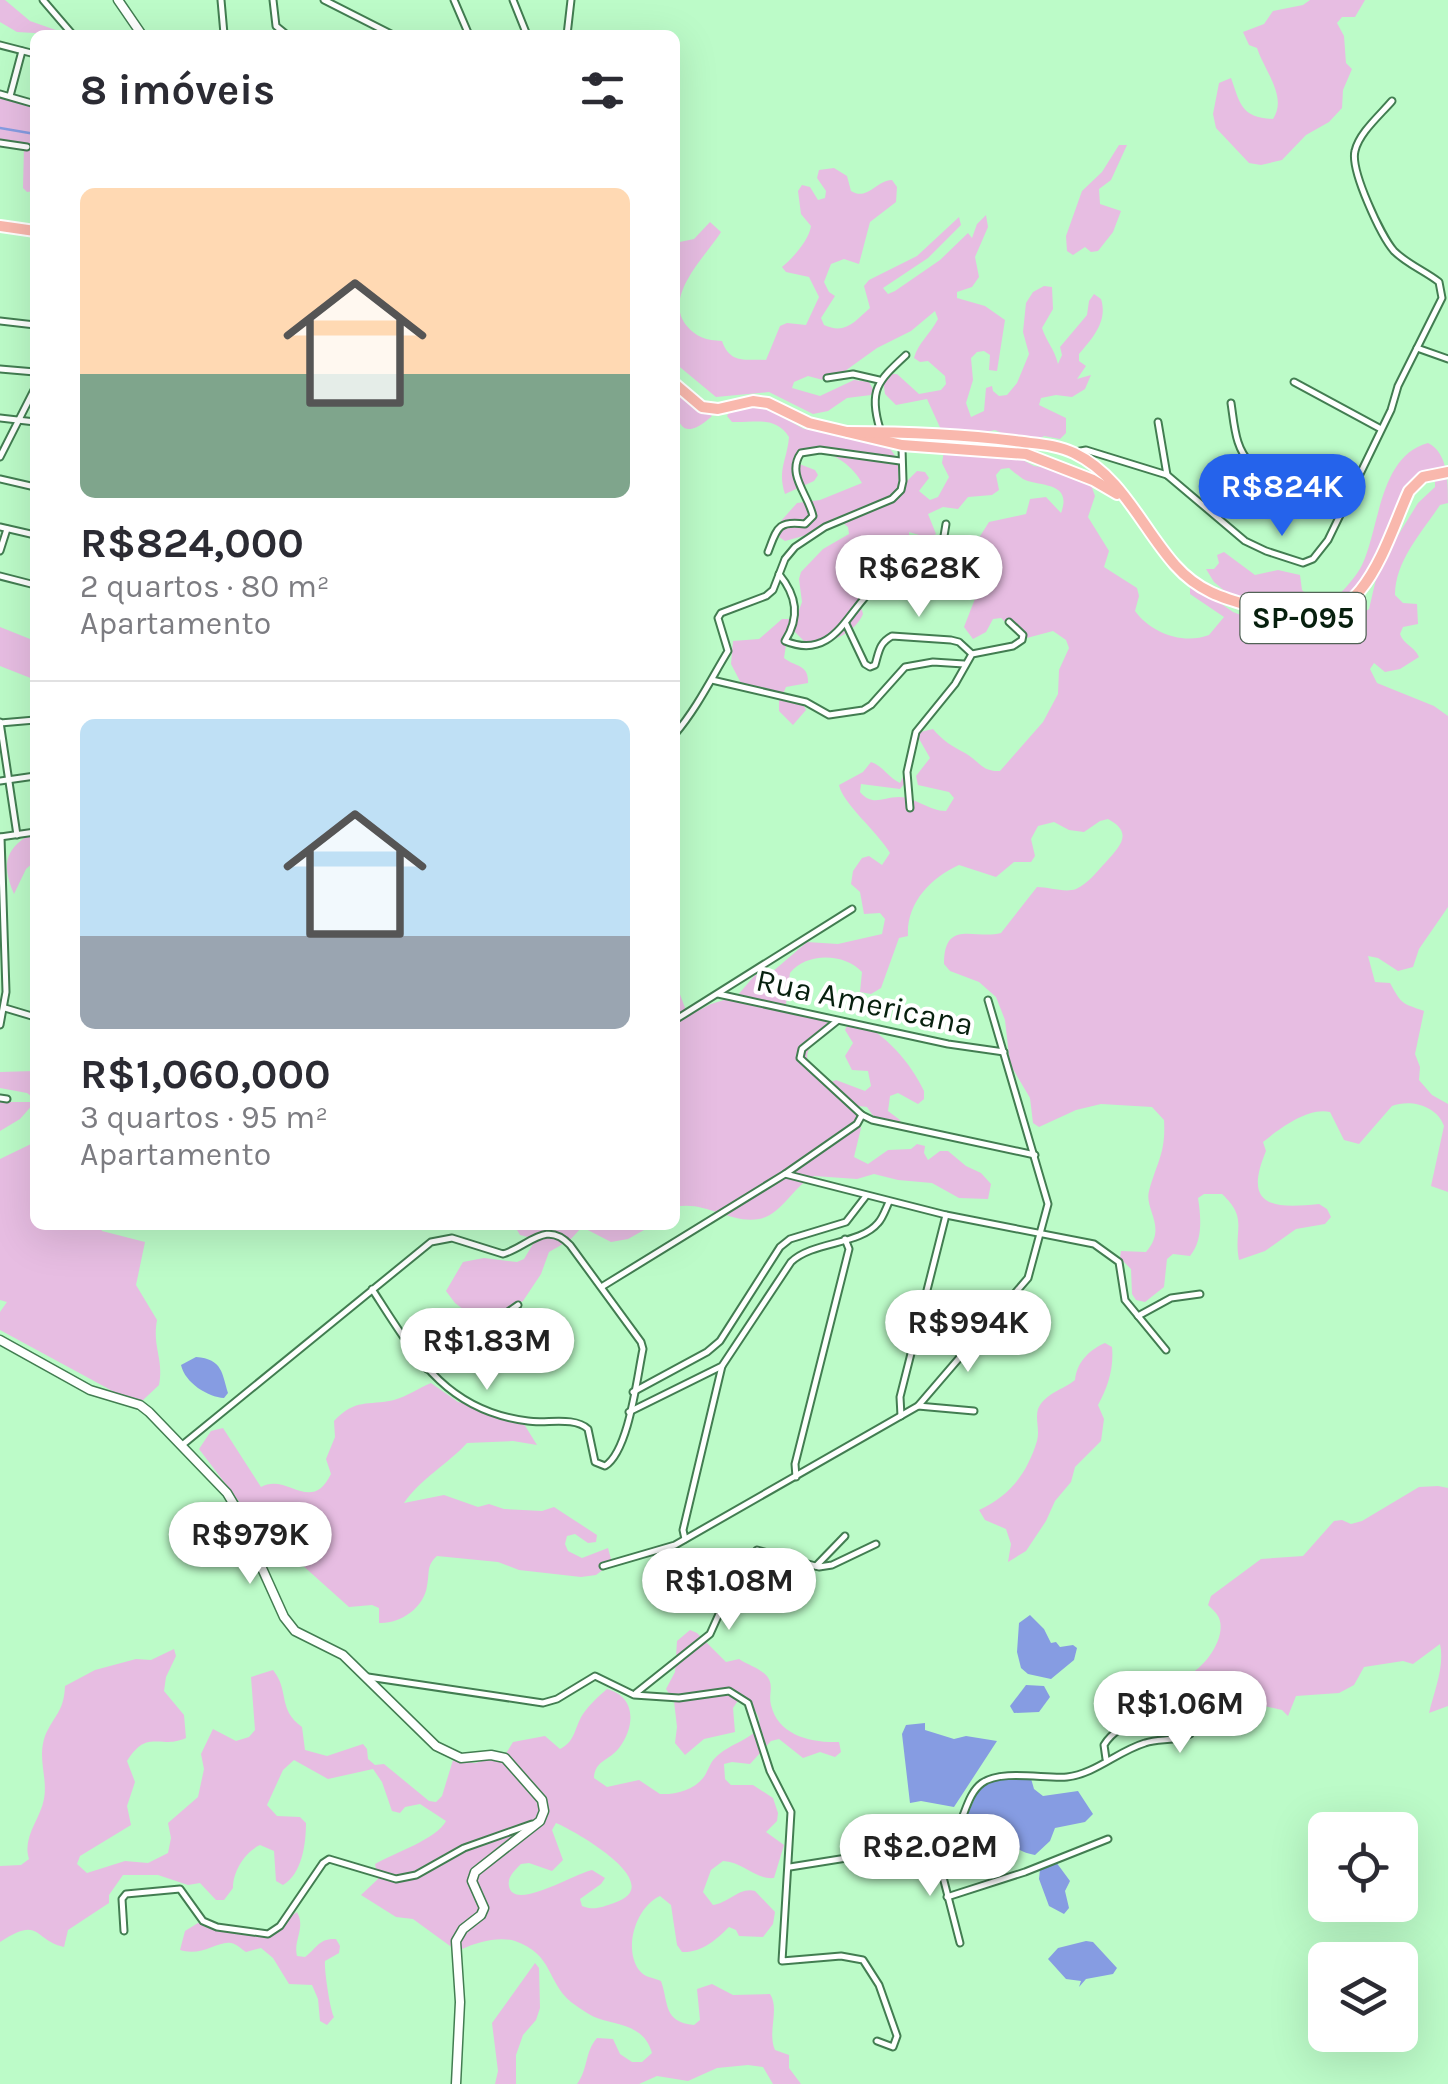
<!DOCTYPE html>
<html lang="pt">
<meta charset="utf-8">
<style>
body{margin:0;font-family:Karla,sans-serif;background:#f7f7f7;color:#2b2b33;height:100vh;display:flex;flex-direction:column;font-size:38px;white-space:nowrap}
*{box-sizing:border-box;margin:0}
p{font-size:32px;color:#7c7c81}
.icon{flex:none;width:55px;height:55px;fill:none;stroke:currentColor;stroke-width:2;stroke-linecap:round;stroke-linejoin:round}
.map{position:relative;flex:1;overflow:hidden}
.details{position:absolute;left:30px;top:30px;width:650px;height:1200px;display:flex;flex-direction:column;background:#fff;border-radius:15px;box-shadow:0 10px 40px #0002}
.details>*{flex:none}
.controls{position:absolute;left:1308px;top:1812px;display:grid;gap:20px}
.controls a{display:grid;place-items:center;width:110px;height:110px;border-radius:15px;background:#fff;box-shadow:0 10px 40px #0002;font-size:50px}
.price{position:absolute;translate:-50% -85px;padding:0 22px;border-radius:35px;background:#fff;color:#222;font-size:32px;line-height:65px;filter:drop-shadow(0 2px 5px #0008)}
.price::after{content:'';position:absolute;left:50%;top:60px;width:30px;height:22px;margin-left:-15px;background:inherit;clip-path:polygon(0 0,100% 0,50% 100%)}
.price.selected{background:#2563eb;color:#fff}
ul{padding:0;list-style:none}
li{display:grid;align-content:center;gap:20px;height:530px;padding:0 50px}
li+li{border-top:2px solid #e1e1e2}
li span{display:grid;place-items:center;height:310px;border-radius:15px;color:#555}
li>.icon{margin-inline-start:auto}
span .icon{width:180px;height:180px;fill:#fffc;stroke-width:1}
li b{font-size:42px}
h2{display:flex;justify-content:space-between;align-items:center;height:120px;padding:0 50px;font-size:42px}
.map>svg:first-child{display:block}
</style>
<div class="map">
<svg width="1448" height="2084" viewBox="0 0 1448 2084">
<rect width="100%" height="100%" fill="#bcfbc8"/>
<g fill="#e7bde2" fill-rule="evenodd">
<path d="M0 0H5L30 21 70 35 17 32 0 22Z"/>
<path d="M1310 0H1365L1355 17H1342L1337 23 1344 36 1346 63 1352 69 1343 90 1342 108 1329 122 1306 135 1282 160 1261 165 1249 163 1216 128 1213 114 1219 83 1231 78C1240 103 1241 118 1273 119 1288 97 1264 70 1257 48L1249 45 1243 32 1264 24 1273 11 1303 5Z"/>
<path d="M0 94 35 104 34 191 27 192 23 188 24 146 0 144Z"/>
<path d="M1119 145H1127L1111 180 1099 189 1100 204 1121 211 1113 232 1098 251 1091 252 1085 247 1073 255 1067 251 1066 236 1082 191 1102 172Z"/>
<path d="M834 168 847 176 851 191C868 201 875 181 892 180L897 187 896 202 870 222 859 264 844 259 831 264 824 282 829 292 835 296 821 318 824 325C846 335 855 321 870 308L864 286 869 280 917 256 959 217 961 225 928 258 883 288 888 294 895 291 940 260 968 233 972 238 977 224 986 215 988 227 975 257 979 277 972 287 957 292V298L985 306 1005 320 997 371 989 370 990 355 984 351 977 352 971 358 973 380 966 403 971 417 984 411 986 388 992 386 993 391 999 396 1007 395 1017 383 1029 354 1023 332 1026 303 1033 292 1044 286 1052 287 1053 309 1042 328C1046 341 1054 348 1058 364L1062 355 1060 347 1087 315 1089 301 1094 294 1101 299C1108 321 1093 338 1079 354V361L1086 366 1077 379 1091 375 1085 389 1072 397 1056 395 1041 398 1039 405 1066 418V433L1060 439 1044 436 1031 443 1016 440 995 430 972 435 943 434 927 399 896 405 885 394 883 380 889 374H897L919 394 941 390 946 384 945 376 928 361 920 362 914 358C918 343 931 333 938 319L935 311 911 331 877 348 845 371 823 380 808 376 794 382 792 388 820 396 854 380 869 382 873 389 871 395 847 398 828 411 813 414 769 392 716 397 675 363V243L694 239 710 222 721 232C706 256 663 296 686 325 697 338 706 340 722 341 730 364 745 359 766 360L780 326 787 323 806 325 819 297 809 277 786 272 782 267C793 258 809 240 811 226L801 214 798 191 802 185 810 187 818 200 825 198 826 191 817 178 819 170Z"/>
<path d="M675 388 712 416C678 447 675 417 675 388Z"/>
<path d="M748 405 764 407 804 429H827L889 447 898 460 899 483 906 482 917 471 925 472 929 478 919 491 930 500 938 497 949 477 942 463 944 451 1013 455 1034 466 1057 469 1090 482 1095 496 1088 517 1109 551 1104 567 1137 588 1139 596 1135 611C1151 633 1183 645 1209 635L1224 617 1190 594V582L1233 612 1254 620 1315 637 1330 634 1369 609 1376 579 1397 537 1418 503 1435 487V479L1428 477 1398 506 1376 556 1356 590 1325 613 1287 616 1275 607 1238 602 1214 582 1206 569H1214L1219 563 1217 555 1224 552 1255 575 1278 570 1300 575 1302 590 1308 596 1337 597C1346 587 1356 577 1362 565 1380 527 1379 456 1428 443 1448 453 1448 481 1448 503L1440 505C1422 532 1395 561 1395 595L1403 603 1417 604 1418 624 1403 627 1400 634C1404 645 1414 646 1419 657L1400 669 1385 672 1374 663 1370 669 1377 683 1434 706 1448 716V907L1419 949 1413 967 1398 971 1378 958 1368 956 1375 982 1390 983C1402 1005 1402 1003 1424 1011L1415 1054 1420 1067 1419 1080 1432 1095 1448 1104V1192L1431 1186 1444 1126C1437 1106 1411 1099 1392 1106L1359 1144 1344 1140 1330 1112C1308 1107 1279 1129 1263 1142L1266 1151C1243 1206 1271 1209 1319 1204L1327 1209 1331 1217 1325 1224 1296 1229 1265 1251 1239 1260C1233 1229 1249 1219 1222 1194H1204L1198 1198C1201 1217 1203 1241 1190 1256L1173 1254 1167 1259 1164 1287 1145 1302 1136 1300 1132 1294 1131 1269 1120 1258 1121 1251 1146 1252C1168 1227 1144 1210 1149 1191 1157 1162 1166 1153 1164 1120L1152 1107 1101 1104 1076 1110 1039 1127 1033 1123 1030 1098 1010 1064 1005 1020 996 997 979 982 950 971 944 964C944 918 975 940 1001 933L1037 887C1049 887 1065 893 1076 889 1089 883 1097 871 1106 862 1120 846 1134 833 1108 819L1100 821 1084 832 1069 830 1054 822 1038 826 1031 839 1035 856 1031 862H1014L996 877 959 865C930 878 906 904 908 936L899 938 881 988 871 994 860 992 862 972C845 953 806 952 790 973L785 1012 830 1020 835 1027C828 1036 823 1036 815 1043 798 1055 812 1074 824 1085L836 1080 865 1091 871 1086 868 1071 852 1070 845 1056 853 1043 845 1030 848 1024 856 1021C885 1033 911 1063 924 1091V1099L918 1104 898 1093 890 1096 888 1111 900 1120 903 1128 880 1126 867 1107 859 1106 857 1114 861 1128 854 1157 868 1164 888 1150 911 1149 917 1144 925 1146 924 1153 928 1160 940 1151H948L966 1166 981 1173 991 1184 988 1199 959 1198 932 1183 898 1180 874 1174 857 1179 814 1176C793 1186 782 1215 759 1219 730 1224 705 1200 675 1207V981L688 1016 711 1004 737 996 755 975 771 973 807 942 838 944 882 934 885 919 880 913 864 914 860 892 851 884 853 871 862 858 869 856 882 865 890 853C877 831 843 804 839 785L863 772 871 762C883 766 889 778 900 783L903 777 905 783 900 789 861 784 860 792C873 807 882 797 899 797 915 797 929 811 946 811L954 798 949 792 918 785 916 776 930 758 918 737 920 732 933 729C943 741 952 746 965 753 979 761 982 772 1000 771L1043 722 1058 694 1059 670 1069 648 1066 640 1053 631 1023 639 1001 618 993 619 986 632 973 639 964 627 978 591C967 578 951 568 950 547L955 541H977L989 522 1026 514 1030 499 1046 497 1061 513C1073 481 1039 487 1023 479 1020 477 1011 470 1009 468L1001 469 996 475 999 490 992 495 968 497 958 509 943 507 928 514 936 534 929 538 909 532V543L897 559H883L871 565 860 576 857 592 863 614C854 635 825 647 804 641L792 629 802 602 799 579 801 572 823 549 849 534 848 527 836 517 818 532 785 541 779 537 781 521 797 503 820 500 862 483C850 460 815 439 794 462L815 470 818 475 814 481 785 494C777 469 787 461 789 437 775 415 754 423 732 422L727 416 731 409Z"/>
<path d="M782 619H790L784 658C795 667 809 664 808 683L786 687 783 694 803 704 806 710 793 725 779 711V696C765 683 755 688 739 689L742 685 731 664 733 641 759 639Z"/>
<path d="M0 627 35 641 33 679 0 666Z"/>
<path d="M35 831V861L26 869 14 894C0 860 7 848 35 831Z"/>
<path d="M35 1071V1102L20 1119 0 1131V1102H33L35 1099 27 1093 0 1088V1072Z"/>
<path d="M31 1144H35V1225H99L102 1231 145 1242 136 1285 157 1320C152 1348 164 1358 159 1385L142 1401 118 1394 0 1330V1312L7 1302 0 1300V1159Z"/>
<path d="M514 1225H653L628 1239 611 1242 582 1227 570 1240 549 1252 541 1274 523 1301 481 1323 455 1303 446 1291 463 1262 484 1258 517 1262 524 1259 536 1239 520 1235Z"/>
<path d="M1105 1343 1112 1347C1114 1368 1108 1387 1098 1405L1104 1419 1101 1441 1075 1467 1071 1482 1055 1501 1046 1521 1026 1551 1008 1562 1011 1544 1006 1529 985 1520 979 1510C1011 1495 1027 1473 1037 1441 1040 1430 1035 1419 1038 1409 1045 1393 1063 1390 1075 1380 1077 1362 1089 1350 1105 1343Z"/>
<path d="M431 1383 458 1402 488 1408 502 1419 524 1424 537 1445 513 1441 467 1443C449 1463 419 1480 404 1503L444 1495 478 1507 489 1504 504 1509 542 1511 554 1507 597 1535 596 1542 588 1543 575 1534 567 1536 565 1544 568 1551 582 1558 608 1548 612 1563 596 1575 581 1577 519 1570 498 1562 437 1556C426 1566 430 1572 427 1586 424 1608 400 1624 379 1623V1608L372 1605 349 1607 291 1555 273 1521 253 1520 199 1449 211 1431 223 1428 261 1487C287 1472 311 1515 331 1474L326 1459 335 1437 334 1421C356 1398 367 1406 394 1400 406 1397 419 1388 431 1383Z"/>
<path d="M1438 1486 1448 1488V1706L1429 1713C1434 1692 1445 1666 1440 1644L1413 1664 1403 1661 1364 1667 1354 1685 1339 1693 1296 1696 1288 1716 1282 1710 1241 1701 1217 1705 1202 1702 1181 1713 1165 1711 1166 1699 1176 1702 1187 1695 1188 1675C1204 1668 1227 1638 1219 1618 1217 1613 1212 1609 1208 1605L1211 1596 1261 1559 1303 1556 1334 1521 1342 1520 1351 1524 1362 1521 1419 1487Z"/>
<path d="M690 1630 697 1633 726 1662 739 1659C748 1665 759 1668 766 1675 775 1685 768 1694 771 1705 778 1735 810 1743 839 1742L841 1752 835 1757 820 1752 803 1758 779 1739 771 1741 750 1764 732 1762 724 1764 725 1779 731 1785H753L773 1798 778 1813 777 1821 766 1832 784 1845 774 1878C756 1880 743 1862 723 1861L711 1870 703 1892 713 1905C729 1903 739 1887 755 1891L775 1912 773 1924 763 1937 739 1936 736 1930 729 1927C716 1940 701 1953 682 1952L677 1945 671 1905 660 1896C636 1907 623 1948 639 1970 645 1978 652 1977 661 1981 669 2004 663 2022 694 2025L700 2020 697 1989 712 1984 733 1995 770 1994C780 2009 767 2032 775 2050L789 2055V2068L801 2084H773L763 2067 748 2065 717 2068 688 2081 657 2076 639 2084H577C588 2070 585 2051 597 2038L613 2039 620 2054 632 2062H642L652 2053C644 2025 620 2026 597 2018 589 2015 578 2007 571 2002 546 1981 554 1955 515 1941 499 1936 477 1942 462 1949L461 1954 413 1919 396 1917 361 1895 378 1879 375 1864C394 1853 437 1839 446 1821L420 1804 405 1807 400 1813 392 1811 382 1782 373 1769 328 1779 294 1760 283 1770 267 1805 277 1816 300 1817 306 1823C306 1844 302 1874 283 1885L276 1881 274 1851 260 1845C245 1852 233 1871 233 1888L224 1900H216L200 1883 188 1885 158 1875H123L109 1895V1903L68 1930 64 1947C33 1940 41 1915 0 1942V1866L21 1865 29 1859C22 1837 40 1820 44 1799 48 1777 37 1759 45 1736 54 1715 64 1712 65 1686L95 1670 136 1659 151 1660 174 1649 176 1656 166 1677 164 1691 184 1715 186 1738C158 1750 148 1728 127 1761L135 1782 127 1806 131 1825 80 1856 77 1864 87 1873 125 1861 148 1863 168 1853 171 1838 168 1823 198 1797 204 1769 201 1754 213 1729 236 1741 249 1737 255 1730 251 1677 273 1670C290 1691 277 1709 302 1727L305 1750 327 1756 363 1744 367 1749 368 1759 375 1765 384 1764 429 1801 436 1802 442 1796 453 1760 475 1763 505 1755 513 1742 545 1736 560 1749C576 1741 574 1728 583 1714 589 1705 599 1696 607 1689 637 1697 635 1727 619 1748 609 1761 595 1760 594 1778L607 1787 639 1780 660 1794C674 1795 694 1790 703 1778 708 1772 709 1764 715 1758 733 1738 784 1735 745 1700L737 1702 733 1708 735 1732 704 1739 685 1755 675 1743 677 1727 674 1701 666 1689 675 1672 677 1641ZM556 1823C577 1832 670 1885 614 1903 602 1907 594 1911 582 1906L580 1899 601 1884 605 1878 592 1870C576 1873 513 1912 509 1886 507 1877 515 1870 521 1864L529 1863 552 1871 563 1860 552 1830Z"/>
<path d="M297 1912C306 1928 293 1940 297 1956L305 1957C317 1948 319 1938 336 1939L340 1946 339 1953 325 1961C324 1969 330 2010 334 2017L327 2025 320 2021 318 1999 312 1985 289 1984 273 1958 261 1948 246 1952C241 1949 237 1944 231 1943 219 1940 202 1957 180 1950L185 1931 198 1923 264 1934Z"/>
<path d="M535 1963 539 1968 540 2008 536 2020 523 2035 516 2055V2084H495L498 2071 492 2023Z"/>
</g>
<g fill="#869ce2">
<path d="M196 1357C223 1359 222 1374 228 1393L224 1398C208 1397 185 1383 181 1365Z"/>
<path d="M1030 1615 1044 1629 1051 1643 1056 1642 1060 1647 1073 1645 1077 1648 1074 1660 1051 1679 1028 1674 1021 1668 1017 1652 1019 1623Z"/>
<path d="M1026 1685 1044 1686 1050 1697 1039 1712 1014 1713 1010 1706Z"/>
<path d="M925 1723V1730L954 1739 966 1736 997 1741 954 1807 921 1801 910 1803 902 1734 906 1725Z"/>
<path d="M1030 1775 1034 1789 1043 1796 1078 1791 1093 1814 1085 1822 1055 1828 1050 1841 1035 1855C1008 1850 1012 1837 992 1826 984 1822 975 1820 967 1816L981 1784 997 1778Z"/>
<path d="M1056 1862 1070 1881 1065 1891 1069 1908 1064 1914 1049 1906 1039 1879 1040 1869Z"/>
<path d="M1086 1941 1093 1942 1117 1968 1113 1974 1086 1979 1079 1987 1081 1981 1066 1979 1048 1959 1058 1948Z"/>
</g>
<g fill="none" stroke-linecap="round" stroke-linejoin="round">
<path stroke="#869ce2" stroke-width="2.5" d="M0 128 35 134"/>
<g stroke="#427d51" stroke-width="9">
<g id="street">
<path d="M43 0 73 35"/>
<path d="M221 0 224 34"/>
<path d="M273 0 276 26 287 35"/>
<path d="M324 0 393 35"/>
<path d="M454 0 469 35"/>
<path d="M513 0 527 35"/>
<path d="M567 35 571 0"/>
<path d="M0 45 35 54"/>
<path d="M0 94 35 104"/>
<path d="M10 96 22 51"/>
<path d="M0 143 27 147"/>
<path d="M0 321 35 325"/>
<path d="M1417 348 1448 359"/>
<path d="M0 369 35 372"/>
<path d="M827 378 853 374 879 380"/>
<path d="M1294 382 1381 429"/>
<path d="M1231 403C1233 416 1234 430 1238 442 1254 492 1316 483 1357 485"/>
<path d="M0 418 35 422"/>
<path d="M1158 422 1167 475"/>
<path d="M880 429C868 390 878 381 906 355"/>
<path d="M1075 452 1086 450 1167 475 1245 541 1266 551 1303 563 1313 559 1328 540 1391 410 1398 386 1442 298 1439 282C1425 271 1407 264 1394 251 1381 236 1350 170 1355 151 1359 133 1380 115 1392 101"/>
<path d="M0 457 35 388"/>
<path d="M0 479 35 487"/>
<path d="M0 527 35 535"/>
<path d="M0 551 7 529"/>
<path d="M768 552C777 529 777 520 805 524L813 516C808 494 786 474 801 453L820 450 900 461"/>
<path d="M779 574C797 596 800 617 785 641 846 666 850 584 900 574L923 589 932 588 930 570 942 548 946 524"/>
<path d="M900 574 910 564 937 555"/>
<path d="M0 576 35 585"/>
<path d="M846 624 865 664 870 667 875 665C879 652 879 643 892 636L951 640 959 642 972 654"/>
<path d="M712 680 806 702 829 715 863 710 871 705 905 667 933 662 964 664"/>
<path d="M0 722 17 835"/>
<path d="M0 723 35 720"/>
<path d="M675 734C697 708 711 679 728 651L718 618 721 613 766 596 773 590 785 559 795 547 825 527 892 499 901 490 903 481 902 448"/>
<path d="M0 781 35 776"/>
<path d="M910 808 907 772 916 732 955 684 972 654 1013 646 1022 640 1023 635 1009 622"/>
<path d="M0 837 35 832"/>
<path d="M718 994 948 1044 1004 1052"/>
<path d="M5 1008 35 1017"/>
<path d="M675 1020 852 909"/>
<path d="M837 1021 802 1049 800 1058 862 1115 872 1120 1035 1155"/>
<path d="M0 1025 6 992 1 837"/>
<path d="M0 1098 7 1099"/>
<path d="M785 1174 946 1215 1094 1244 1119 1262 1125 1300 1166 1350"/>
<path d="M603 1286 785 1174 857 1124 862 1115"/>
<path d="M1138 1316 1171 1298 1200 1294"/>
<path d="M427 1369 518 1305"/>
<path d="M633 1392 707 1352 720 1341 780 1247 790 1239 846 1222 866 1196"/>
<path d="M918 1406 974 1411"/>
<path d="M629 1412 722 1366 791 1262C813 1241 860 1245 878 1223 883 1218 886 1208 889 1202"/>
<path d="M901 1416 900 1397 946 1215"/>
<path d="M181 1446 431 1242 452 1238 503 1254C528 1247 546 1219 570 1245L641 1342 643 1349C637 1377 629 1451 605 1466L595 1462 588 1429C574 1416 546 1424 528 1421 445 1411 414 1354 372 1289"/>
<path d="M796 1477 795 1464 849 1249 845 1239"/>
<path d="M685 1539 683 1530 722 1366"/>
<path d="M603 1566 675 1545 918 1406 1028 1278 1048 1204 988 1000"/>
<path d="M816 1566 845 1536"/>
<path d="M368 1677 543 1703 557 1699 595 1676 634 1695 679 1698 729 1691 748 1703 770 1771 791 1812 782 1961 841 1956 863 1960 879 1985 897 2036 893 2047 877 2041"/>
<path d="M636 1693 710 1634 737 1574 757 1550 819 1567 832 1565 876 1544"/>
<path d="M935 1846 960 1943"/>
<path d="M790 1867 947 1842C965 1827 964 1796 982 1783 1001 1769 1045 1779 1067 1777 1095 1774 1118 1751 1145 1743 1160 1738 1175 1742 1190 1734L1191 1723C1167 1705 1119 1720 1104 1745L1106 1759"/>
<path d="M947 1897 1025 1872 1108 1839"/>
<path d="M124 1931 122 1899 126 1894 180 1889 203 1921 217 1927 268 1934 280 1926 323 1863 329 1859 396 1879 416 1875 464 1848 532 1824"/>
</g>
</g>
<g stroke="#427d51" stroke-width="11">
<g id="secondary">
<path d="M118 0 142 35"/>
<path d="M0 1340 90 1390 140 1405 149 1412 227 1493 249 1530 256 1555 284 1617 295 1631 343 1655 436 1746 461 1758 491 1755 505 1758 542 1800 544 1811 540 1821 475 1872 472 1881 484 1908 481 1915 463 1929 456 1941 460 2002 456 2084"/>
</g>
</g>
<g stroke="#fff" stroke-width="14">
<g id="primary">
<path d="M0 226 35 231"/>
<path d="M675 384 702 407 718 409 753 401 768 403 809 423 902 445 1026 454 1093 480 1117 494"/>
<path d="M848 432C904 432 959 434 1015 441 1035 444 1056 444 1074 453 1122 476 1142 528 1175 565 1198 591 1222 598 1254 607 1266 611 1279 616 1291 618 1365 629 1385 544 1409 491L1423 477 1448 472"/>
</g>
</g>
<use href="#street" stroke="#fff" stroke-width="5"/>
<use href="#secondary" stroke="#fff" stroke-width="8"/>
<use href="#primary" stroke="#f9b8ad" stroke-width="10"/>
</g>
<g text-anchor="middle" stroke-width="8" stroke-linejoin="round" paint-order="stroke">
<rect fill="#fff" stroke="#516356" stroke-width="2.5" x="1240.5" y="593" width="125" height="50" rx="8"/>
<g font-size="30" font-weight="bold" fill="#07200e">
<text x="1303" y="628">SP-095</text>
</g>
<g font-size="32" fill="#07200e" stroke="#fff">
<text transform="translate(865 1002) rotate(12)" y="11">Rua Americana</text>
</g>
</g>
</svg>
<div class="controls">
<a><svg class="icon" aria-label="locate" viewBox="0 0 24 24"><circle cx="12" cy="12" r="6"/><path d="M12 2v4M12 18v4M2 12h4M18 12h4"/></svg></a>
<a><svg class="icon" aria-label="layers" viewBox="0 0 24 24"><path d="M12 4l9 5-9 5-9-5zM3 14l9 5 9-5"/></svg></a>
</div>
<b class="price selected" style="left:1282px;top:539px">R$824K</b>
<b class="price" style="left:919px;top:620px">R$628K</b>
<b class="price" style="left:968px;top:1375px">R$994K</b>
<b class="price" style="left:487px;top:1393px">R$1.83M</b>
<b class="price" style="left:250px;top:1587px">R$979K</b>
<b class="price" style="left:729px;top:1633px">R$1.08M</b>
<b class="price" style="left:1180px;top:1756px">R$1.06M</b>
<b class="price" style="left:930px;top:1899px">R$2.02M</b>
<section class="details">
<h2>8 imóveis<svg class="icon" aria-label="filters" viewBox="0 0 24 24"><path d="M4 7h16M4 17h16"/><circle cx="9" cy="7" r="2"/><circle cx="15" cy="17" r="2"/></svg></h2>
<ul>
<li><span style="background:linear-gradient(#ffd9b3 60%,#7fa58c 0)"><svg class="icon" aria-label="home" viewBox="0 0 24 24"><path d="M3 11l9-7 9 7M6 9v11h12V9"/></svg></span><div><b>R$824,000</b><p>2 quartos · 80 m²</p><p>Apartamento</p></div></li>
<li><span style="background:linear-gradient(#bfe0f5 70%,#9aa5b1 0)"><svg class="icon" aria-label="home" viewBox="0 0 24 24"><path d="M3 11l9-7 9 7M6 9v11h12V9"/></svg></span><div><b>R$1,060,000</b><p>3 quartos · 95 m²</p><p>Apartamento</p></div></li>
</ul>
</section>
</div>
